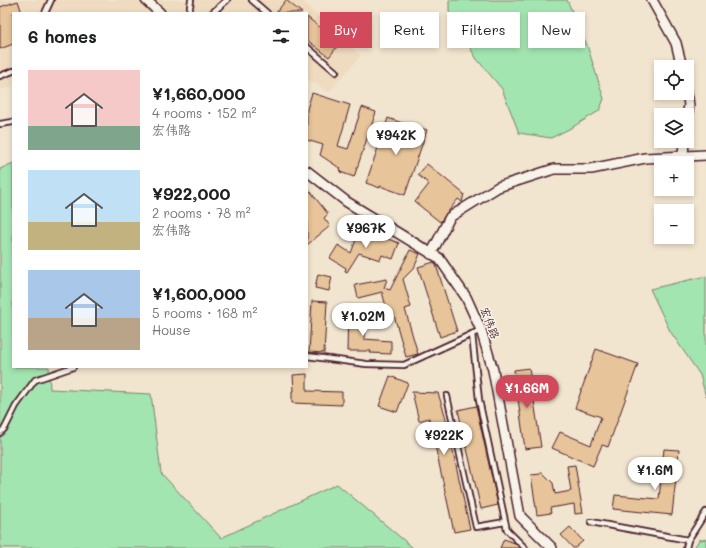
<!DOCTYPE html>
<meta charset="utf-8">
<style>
body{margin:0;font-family:Mali,"LXGW WenKai TC",sans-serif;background:#f6f6f6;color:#202124;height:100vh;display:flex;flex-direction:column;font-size:15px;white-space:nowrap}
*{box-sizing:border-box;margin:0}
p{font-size:13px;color:#757577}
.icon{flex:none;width:22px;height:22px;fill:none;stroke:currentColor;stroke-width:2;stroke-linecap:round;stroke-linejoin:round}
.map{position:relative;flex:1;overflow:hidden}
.sheet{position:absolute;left:12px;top:12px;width:296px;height:356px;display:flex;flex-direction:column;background:#fff;border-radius:0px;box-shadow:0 2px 6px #0003}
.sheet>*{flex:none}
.top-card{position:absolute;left:320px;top:12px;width:326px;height:36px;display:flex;gap:8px}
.controls{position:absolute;left:654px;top:60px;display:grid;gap:8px}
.controls a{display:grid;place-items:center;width:40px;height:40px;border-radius:0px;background:#fff;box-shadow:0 2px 6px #0003;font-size:20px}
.price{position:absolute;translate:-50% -34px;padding:0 9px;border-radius:14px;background:#fff;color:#222;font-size:13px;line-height:26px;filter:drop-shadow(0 1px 2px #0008)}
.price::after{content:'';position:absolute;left:50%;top:24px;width:12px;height:9px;margin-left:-6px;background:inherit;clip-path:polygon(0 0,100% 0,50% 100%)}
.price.selected{background:#d1495b;color:#fff}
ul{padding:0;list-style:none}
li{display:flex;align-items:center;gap:12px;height:100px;padding:0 16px}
li span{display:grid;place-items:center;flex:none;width:112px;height:80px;border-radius:0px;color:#555}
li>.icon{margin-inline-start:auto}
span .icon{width:48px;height:48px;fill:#fffc;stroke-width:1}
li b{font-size:17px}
h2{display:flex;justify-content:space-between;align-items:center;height:48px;padding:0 16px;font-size:17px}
.tag{padding:0 14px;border-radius:0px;background:#fff;box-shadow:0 2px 6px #0003;font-size:14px;line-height:36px}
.tag.selected{background:#d1495b;color:#fff}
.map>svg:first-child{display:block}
</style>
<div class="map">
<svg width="706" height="548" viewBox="0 0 706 548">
<rect width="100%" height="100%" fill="#f2e5d0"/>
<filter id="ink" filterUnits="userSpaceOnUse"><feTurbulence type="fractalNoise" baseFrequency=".025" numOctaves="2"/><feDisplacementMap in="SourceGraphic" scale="8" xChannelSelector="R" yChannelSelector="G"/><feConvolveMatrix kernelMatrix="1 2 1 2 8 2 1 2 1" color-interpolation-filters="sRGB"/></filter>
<g filter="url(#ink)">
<path fill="#efdbc0" d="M0 0H301L361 56 329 92 307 79V13H13V86L0 90Z"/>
<g fill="#a2e5b0" stroke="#76826e">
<path d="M449 0H567L587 45 604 99 599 111 571 128 551 138 519 133 502 89 476 58 449 12Z"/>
<path d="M13 163V367H49L50 389 151 394 161 473 221 538 337 484 413 548H0V169Z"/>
<path d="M706 276V397L700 375 670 331 650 289Z"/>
<path d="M706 539V548H694L699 540Z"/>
</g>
<g fill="#e7c499" stroke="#4a1f2b">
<path d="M286 0 302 13H276Z"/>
<path d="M18 1 22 13H13V44L0 49V7Z"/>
<path d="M307 17 340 43 329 57 307 40Z"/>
<path d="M312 93 350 105 338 146 348 149 362 107 376 112 354 177 340 172 341 169 320 155 323 145 307 140V109Z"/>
<path d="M388 118 413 127V125L427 130 405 195 380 186V188L366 183Z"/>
<path d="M427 164 464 194 462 202 458 199 440 222 415 202 429 184 418 175Z"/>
<path d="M307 187 328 214 324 218 330 226 307 245Z"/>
<path d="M360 229 399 243 393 259 382 255 380 260 359 253 347 272 345 271 346 268 330 258 338 245 351 253Z"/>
<path d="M410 250 420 254 414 268 403 279 411 307 405 309 418 354 406 357 393 312 388 314 382 292 358 298 355 285 387 279 384 288 390 290Z"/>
<path d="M434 262 436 265 457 331 440 337 418 267Z"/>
<path d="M318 274 332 277 329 291 315 288Z"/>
<path d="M312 301 327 302 324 353 309 352Z"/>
<path d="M348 312H365L364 339 391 341V354L370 353 371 351H347Z"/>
<path d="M596 349 638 364 608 447 602 445 593 466 552 448 560 432 591 445 601 417 575 408Z"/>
<path d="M529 368 541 447 525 449 514 370Z"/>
<path d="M307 374V391L342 392V405L292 403V391H294L293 375Z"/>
<path d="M390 376 408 383 397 412 379 406Z"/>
<path d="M412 392 438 393 445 415 470 529 454 532 429 418 419 421Z"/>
<path d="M476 406 498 505 481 509 458 410Z"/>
<path d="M664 449 679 450 672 515 613 509 615 495 659 499Z"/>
<path d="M575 465 583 513 575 514 574 504 550 508 551 513 537 515 531 475 541 474 542 472 553 483 555 494 571 491 567 466Z"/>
<path d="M570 527 583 541 575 548H573L561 535Z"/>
<path d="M504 539 515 543 520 548H500Z"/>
</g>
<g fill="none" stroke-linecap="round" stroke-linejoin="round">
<g stroke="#4a1f2b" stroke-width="8">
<g id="service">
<path d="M252 0 267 13"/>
<path d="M45 13 51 0"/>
<path d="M189 13 191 0"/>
<path d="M212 13 227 0"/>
<path d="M307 47 336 72"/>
<path d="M0 76 13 71"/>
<path d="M0 124 13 122"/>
<path d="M472 334 479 400 507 530 525 548"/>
<path d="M307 356 366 364 404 365 481 330"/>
<path d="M447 396 476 527 505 522"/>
<path d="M0 433 5 428 16 406 35 380 73 367"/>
<path d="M591 522 688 540 686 548"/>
<path d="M688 540 706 512"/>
</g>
</g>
<g stroke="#4a1f2b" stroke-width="12">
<g id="minor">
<path d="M146 0 160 13"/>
<path d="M652 0 676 43 682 67"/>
<path d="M687 93 689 105 687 118"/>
<path d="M683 156 684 141"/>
<path d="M307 171 347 202 439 258 466 297 481 330 493 370 520 516 552 548"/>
<path d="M431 254 450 217 498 187 554 169H591L645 158 706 155"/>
</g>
</g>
<use href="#service" stroke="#f7f3e8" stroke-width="4.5"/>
<use href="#minor" stroke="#f7f3e8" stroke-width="9"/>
</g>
</g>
<g text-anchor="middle" stroke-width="3" stroke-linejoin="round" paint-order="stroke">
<g font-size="11" fill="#4a1f2b" stroke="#f7f3e8">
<text transform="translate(490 323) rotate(69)" y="4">宏伟路</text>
</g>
</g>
</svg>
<div class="controls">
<a><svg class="icon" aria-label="locate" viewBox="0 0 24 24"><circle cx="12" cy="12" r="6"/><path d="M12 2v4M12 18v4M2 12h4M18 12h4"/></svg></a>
<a><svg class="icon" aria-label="layers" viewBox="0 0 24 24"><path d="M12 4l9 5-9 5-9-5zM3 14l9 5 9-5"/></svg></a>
<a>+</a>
<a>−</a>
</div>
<b class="price" style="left:396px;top:156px">¥942K</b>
<b class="price" style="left:366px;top:249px">¥967K</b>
<b class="price" style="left:363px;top:337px">¥1.02M</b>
<b class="price selected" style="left:527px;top:409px">¥1.66M</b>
<b class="price" style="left:444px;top:456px">¥922K</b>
<b class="price" style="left:655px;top:491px">¥1.6M</b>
<div class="top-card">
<a class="tag selected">Buy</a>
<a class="tag">Rent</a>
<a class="tag">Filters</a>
<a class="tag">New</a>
</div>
<section class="sheet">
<h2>6 homes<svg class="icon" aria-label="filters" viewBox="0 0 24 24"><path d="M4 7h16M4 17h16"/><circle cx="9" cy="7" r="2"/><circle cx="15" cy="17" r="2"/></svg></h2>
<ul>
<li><span style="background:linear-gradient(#f6c9c9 70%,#7fa58c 0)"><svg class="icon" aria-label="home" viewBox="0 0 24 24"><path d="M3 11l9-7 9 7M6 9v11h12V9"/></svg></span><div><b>¥1,660,000</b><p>4 rooms · 152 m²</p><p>宏伟路</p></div></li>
<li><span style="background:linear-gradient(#bfe0f5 65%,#c2b280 0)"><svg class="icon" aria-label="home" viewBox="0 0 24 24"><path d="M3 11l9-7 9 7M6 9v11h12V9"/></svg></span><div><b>¥922,000</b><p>2 rooms · 78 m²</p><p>宏伟路</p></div></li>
<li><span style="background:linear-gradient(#a9c7e8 60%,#b9a48a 0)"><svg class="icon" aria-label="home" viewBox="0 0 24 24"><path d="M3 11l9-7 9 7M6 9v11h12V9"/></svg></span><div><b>¥1,600,000</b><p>5 rooms · 168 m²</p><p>House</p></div></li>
</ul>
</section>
</div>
